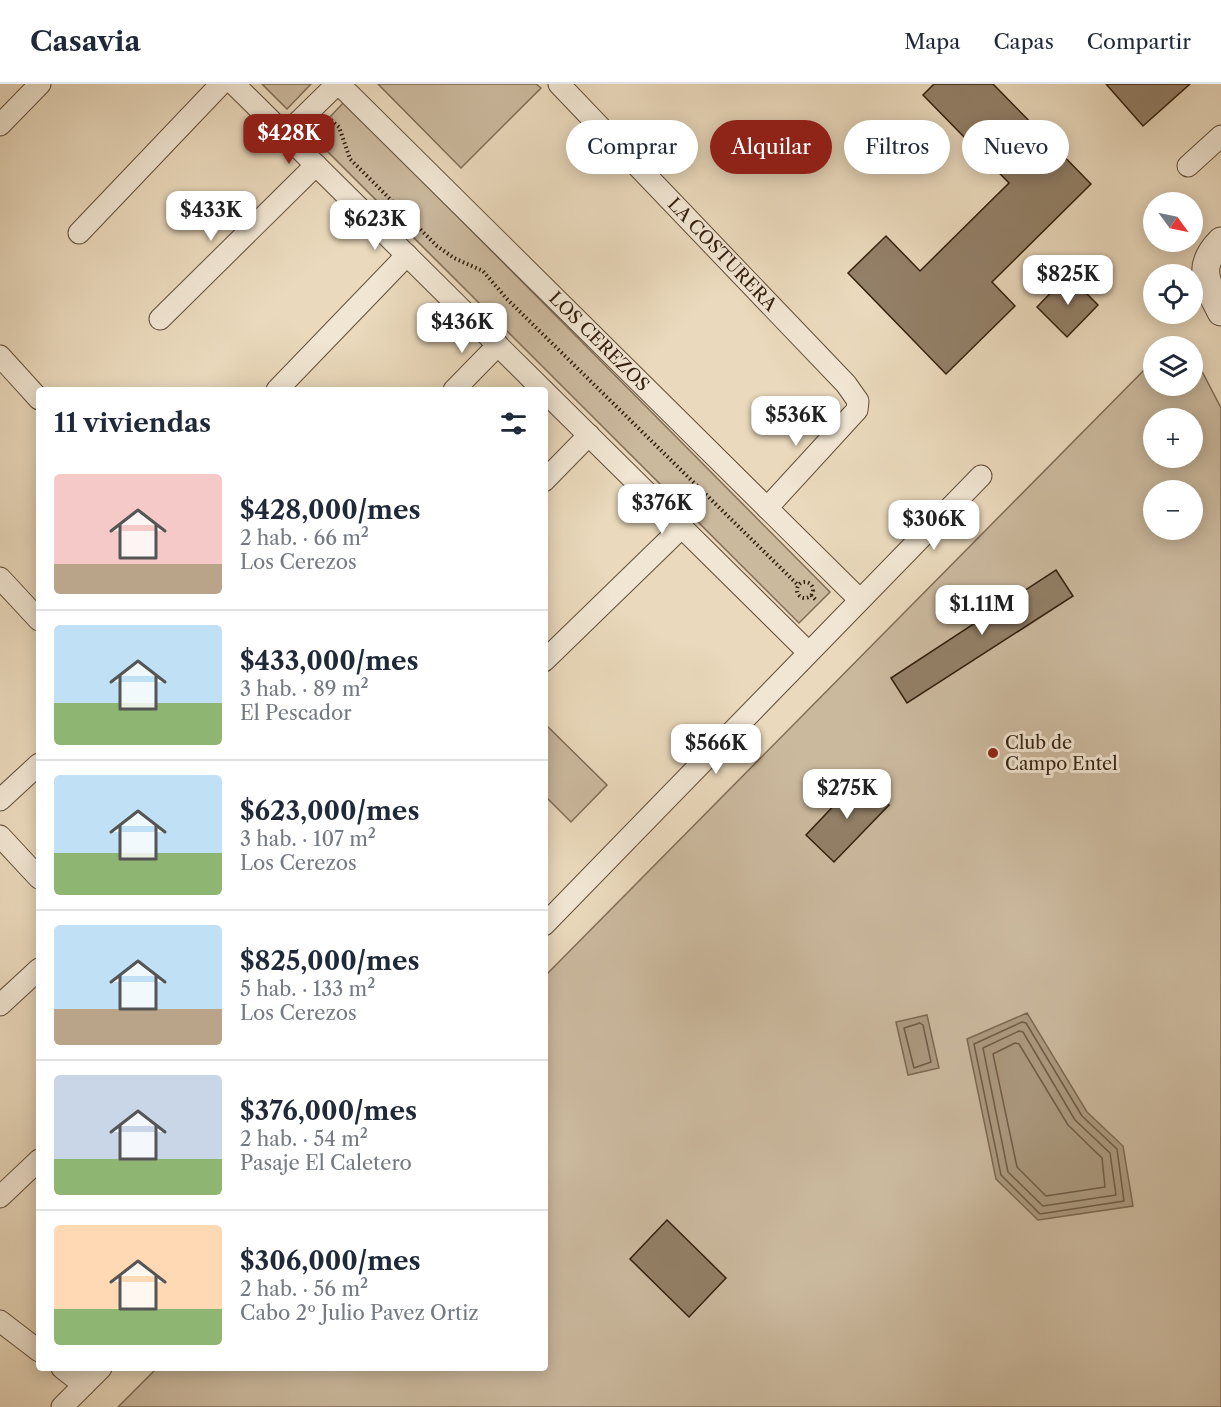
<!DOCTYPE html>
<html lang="es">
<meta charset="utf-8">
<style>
body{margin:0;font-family:"Libre Caslon Text",serif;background:#f2f2f3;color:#1f2937;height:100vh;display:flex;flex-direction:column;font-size:22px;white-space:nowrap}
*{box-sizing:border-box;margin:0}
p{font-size:20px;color:#747a83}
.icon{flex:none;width:33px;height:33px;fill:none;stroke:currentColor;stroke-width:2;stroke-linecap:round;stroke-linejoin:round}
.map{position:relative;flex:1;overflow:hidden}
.panel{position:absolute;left:36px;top:303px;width:512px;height:984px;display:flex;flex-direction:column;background:#fff;border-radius:6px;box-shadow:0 3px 15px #0003}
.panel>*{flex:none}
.banner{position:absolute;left:566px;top:36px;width:566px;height:54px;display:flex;gap:12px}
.needle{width:39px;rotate:123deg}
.tools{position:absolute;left:1143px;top:108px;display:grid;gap:12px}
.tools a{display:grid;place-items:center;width:60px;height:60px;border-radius:50%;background:#fff;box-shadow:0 3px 15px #0003;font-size:30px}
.price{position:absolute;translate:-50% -51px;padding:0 14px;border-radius:12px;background:#fff;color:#222;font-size:20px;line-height:39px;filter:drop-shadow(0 2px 3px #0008)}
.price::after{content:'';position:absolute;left:50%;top:36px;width:18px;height:14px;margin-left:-9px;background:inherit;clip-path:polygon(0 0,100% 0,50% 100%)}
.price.active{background:#8f2418;color:#fff}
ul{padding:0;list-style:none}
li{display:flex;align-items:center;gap:18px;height:150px;padding:0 18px}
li+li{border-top:2px solid #e0e1e3}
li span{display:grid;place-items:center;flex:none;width:168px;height:120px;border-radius:6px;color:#555}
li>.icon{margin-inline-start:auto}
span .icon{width:72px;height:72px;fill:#fffc;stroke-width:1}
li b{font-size:26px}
h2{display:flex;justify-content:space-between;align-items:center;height:72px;padding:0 18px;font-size:26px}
.chip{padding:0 21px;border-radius:27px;background:#fff;box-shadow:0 3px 15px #0003;font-size:21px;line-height:54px}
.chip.active{background:#8f2418;color:#fff}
header{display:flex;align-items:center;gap:36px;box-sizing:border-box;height:84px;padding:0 30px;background:#fff;border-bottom:2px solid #e0e1e3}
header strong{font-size:28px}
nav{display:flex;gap:33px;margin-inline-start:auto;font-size:21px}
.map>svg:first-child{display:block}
</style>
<header>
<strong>Casavia</strong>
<nav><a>Mapa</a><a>Capas</a><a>Compartir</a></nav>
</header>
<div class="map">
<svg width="1221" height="1323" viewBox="0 0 1221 1323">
<rect width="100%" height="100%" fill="#ead9bc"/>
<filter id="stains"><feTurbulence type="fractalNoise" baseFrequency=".00333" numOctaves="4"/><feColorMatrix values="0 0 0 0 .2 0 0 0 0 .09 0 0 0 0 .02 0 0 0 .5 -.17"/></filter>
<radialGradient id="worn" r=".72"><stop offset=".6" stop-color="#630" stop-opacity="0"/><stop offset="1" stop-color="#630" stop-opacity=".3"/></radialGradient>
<g fill="#cbb99e" stroke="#806c56" stroke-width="1.5" fill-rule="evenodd">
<path d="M262 0H311L287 25Z"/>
<path d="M378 0H536L541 4 461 84Z"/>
<path d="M344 18 830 508 799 539 312 52Z"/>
<path d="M1193 270 1221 324V1323H118L157 1284H544L545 892 1153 277 1154 302H1192ZM1154 334H1192V374H1154ZM1154 406H1192V446H1154Z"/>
<path d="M545 640 607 701 571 738 545 712Z"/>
</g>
<g fill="#ac9a80" stroke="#7c6952" stroke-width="1.5">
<path d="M1027 929 1087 1028 1123 1062 1133 1122 1038 1136 996 1095 967 955Z"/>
<path d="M927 931 939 984 908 991 896 938Z"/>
</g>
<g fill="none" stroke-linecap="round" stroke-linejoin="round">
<g stroke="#705c46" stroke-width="1.5">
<path d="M1022 938 1026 939 1082 1032 1117 1065 1124 1117 1040 1130 1001 1091 974 960Z"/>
<path d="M920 939 923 941 931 978 914 984 904 944Z"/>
<path d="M1019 947 1023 948 1075 1036 1110 1069 1116 1111 1043 1122 1008 1088 983 964Z"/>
<path d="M1015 959 1019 960 1068 1041 1102 1074 1105 1103 1046 1112 1017 1083 993 970Z"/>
</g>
</g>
<g fill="#938068" stroke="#341f0d" stroke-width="1.5">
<path d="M934 0H993L1091 100 992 198 1015 222 946 290 848 189 886 152 920 187 1009 99 923 11Z"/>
<path d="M1106 0H1190L1143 42Z"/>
<path d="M1068 191 1098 221 1067 253 1037 223Z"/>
<path d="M1056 486 1073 512 907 619 891 594Z"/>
<path d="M860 694 889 721 834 778 806 751Z"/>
<path d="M667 1136 726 1194 689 1233 630 1175Z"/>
</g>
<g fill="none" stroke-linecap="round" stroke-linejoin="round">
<g stroke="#624e39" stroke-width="23">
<g id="minor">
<path d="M234 0 543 306"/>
<path id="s1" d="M339 0 859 515"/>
<path id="s2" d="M559 0 846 300 858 317 857 326 767 424"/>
<path d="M0 41 40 0"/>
<path d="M285 51 337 0"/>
<path d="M1188 82 1221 52"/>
<path d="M79 149 221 0"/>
<path d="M160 235 316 81"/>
<path d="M0 272 39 315"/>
<path d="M277 306 407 171"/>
<path d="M454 306 498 261"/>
<path d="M544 307 808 568"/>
<path d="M544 397 589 351"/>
<path d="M0 494 39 536"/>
<path d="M544 577 682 443"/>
<path d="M0 716 39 680"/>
<path d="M0 752 39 794"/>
<path d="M544 841 981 392"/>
<path d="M0 921 39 885"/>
<path d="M0 1113 39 1076"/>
<path d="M0 1237 39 1267"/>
<path d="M62 1284 84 1301"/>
<path d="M62 1323 101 1284"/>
</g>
</g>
<g stroke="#624e39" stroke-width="29">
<path id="tertiary" d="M1221 157C1195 183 1207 200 1221 228"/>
</g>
<g stroke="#341f0d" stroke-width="4" stroke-dasharray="1.5 3" stroke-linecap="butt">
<path d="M331 36 339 43 350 75 437 162 454 174 483 187 507 215 798 501"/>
<circle cx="805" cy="506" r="8"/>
<path d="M811 511 817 517"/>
</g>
<use href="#minor" stroke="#f1e6d3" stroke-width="21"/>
<use href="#tertiary" stroke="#f1e6d3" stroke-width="27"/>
</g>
<circle fill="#8f2418" stroke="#f1e6d3" stroke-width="2" cx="993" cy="669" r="6"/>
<g text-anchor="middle" stroke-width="6" stroke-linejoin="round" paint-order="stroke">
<g font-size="18" fill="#341f0d" stroke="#f1e6d3">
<text dy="6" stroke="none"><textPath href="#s2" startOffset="236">LA COSTURERA</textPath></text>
<text dy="6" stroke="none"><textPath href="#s1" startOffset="366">LOS CEREZOS</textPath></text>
</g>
<g font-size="18" fill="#341f0d" stroke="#f1e6d3" text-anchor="start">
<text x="1005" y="665">Club de<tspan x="1005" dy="21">Campo Entel</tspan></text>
</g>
</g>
<rect width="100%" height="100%" filter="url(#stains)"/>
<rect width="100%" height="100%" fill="url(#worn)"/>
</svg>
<div class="tools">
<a><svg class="needle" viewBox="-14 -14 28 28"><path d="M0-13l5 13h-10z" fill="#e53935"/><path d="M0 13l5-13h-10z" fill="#747a83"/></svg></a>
<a><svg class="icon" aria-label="locate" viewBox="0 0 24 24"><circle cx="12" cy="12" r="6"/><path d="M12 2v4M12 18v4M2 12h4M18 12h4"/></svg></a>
<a><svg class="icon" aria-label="layers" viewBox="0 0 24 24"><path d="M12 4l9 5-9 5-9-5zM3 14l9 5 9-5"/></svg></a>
<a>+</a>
<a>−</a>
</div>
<b class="price active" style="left:289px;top:81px">$428K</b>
<b class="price" style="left:211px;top:158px">$433K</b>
<b class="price" style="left:375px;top:167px">$623K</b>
<b class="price" style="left:1068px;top:222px">$825K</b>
<b class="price" style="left:462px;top:270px">$436K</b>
<b class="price" style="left:796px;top:363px">$536K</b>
<b class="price" style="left:662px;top:451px">$376K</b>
<b class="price" style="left:934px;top:467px">$306K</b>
<b class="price" style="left:982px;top:552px">$1.11M</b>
<b class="price" style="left:716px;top:691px">$566K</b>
<b class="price" style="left:847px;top:736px">$275K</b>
<div class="banner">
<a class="chip">Comprar</a>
<a class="chip active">Alquilar</a>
<a class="chip">Filtros</a>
<a class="chip">Nuevo</a>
</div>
<section class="panel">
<h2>11 viviendas<svg class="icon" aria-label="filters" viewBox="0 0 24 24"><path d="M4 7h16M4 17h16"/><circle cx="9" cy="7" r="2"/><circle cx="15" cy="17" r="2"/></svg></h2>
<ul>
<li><span style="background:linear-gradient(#f6c9c9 75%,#b9a48a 0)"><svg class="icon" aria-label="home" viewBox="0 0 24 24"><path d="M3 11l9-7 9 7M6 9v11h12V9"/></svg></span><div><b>$428,000/mes</b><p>2 hab. · 66 m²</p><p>Los Cerezos</p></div></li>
<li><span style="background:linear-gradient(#bfe0f5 65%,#8fb573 0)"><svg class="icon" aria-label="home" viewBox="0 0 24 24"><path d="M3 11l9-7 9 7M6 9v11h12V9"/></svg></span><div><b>$433,000/mes</b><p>3 hab. · 89 m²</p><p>El Pescador</p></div></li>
<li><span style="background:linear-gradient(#bfe0f5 65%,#8fb573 0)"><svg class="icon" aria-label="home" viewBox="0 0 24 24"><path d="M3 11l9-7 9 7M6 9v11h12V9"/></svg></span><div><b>$623,000/mes</b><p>3 hab. · 107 m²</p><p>Los Cerezos</p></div></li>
<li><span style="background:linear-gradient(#bfe0f5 70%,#b9a48a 0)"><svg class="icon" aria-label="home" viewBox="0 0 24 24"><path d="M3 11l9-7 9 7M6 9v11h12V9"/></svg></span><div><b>$825,000/mes</b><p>5 hab. · 133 m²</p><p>Los Cerezos</p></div></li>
<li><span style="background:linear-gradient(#c9d6e8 70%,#8fb573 0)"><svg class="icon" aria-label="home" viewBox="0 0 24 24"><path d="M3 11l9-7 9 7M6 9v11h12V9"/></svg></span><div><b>$376,000/mes</b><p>2 hab. · 54 m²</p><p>Pasaje El Caletero</p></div></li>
<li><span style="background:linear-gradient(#ffd9b3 70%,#8fb573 0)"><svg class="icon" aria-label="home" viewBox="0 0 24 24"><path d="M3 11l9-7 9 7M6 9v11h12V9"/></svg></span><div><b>$306,000/mes</b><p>2 hab. · 56 m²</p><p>Cabo 2º Julio Pavez Ortiz</p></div></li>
</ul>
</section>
</div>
